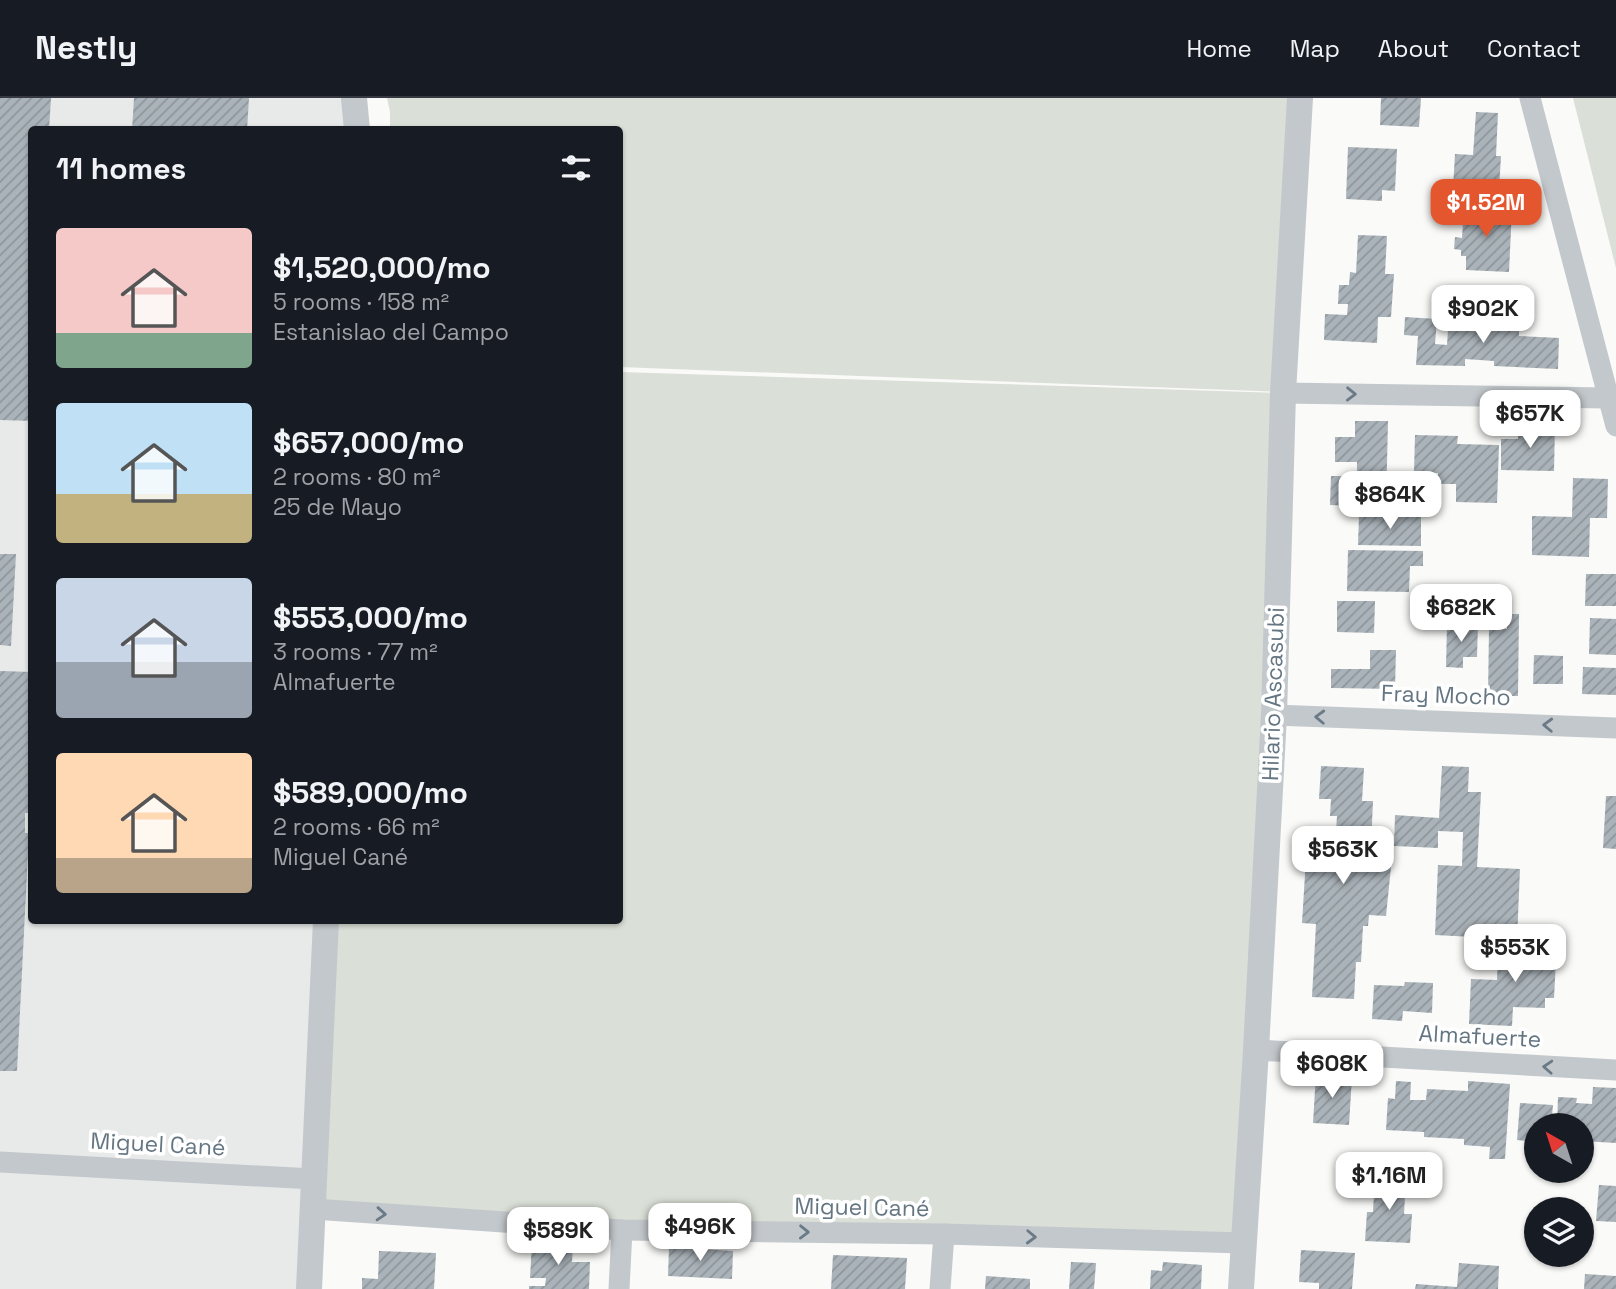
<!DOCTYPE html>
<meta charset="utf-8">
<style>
body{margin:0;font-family:"Space Grotesk",sans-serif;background:#20242c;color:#f1f3f6;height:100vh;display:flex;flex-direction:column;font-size:26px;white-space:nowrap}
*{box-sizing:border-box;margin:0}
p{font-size:23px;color:#9ea1a6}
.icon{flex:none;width:38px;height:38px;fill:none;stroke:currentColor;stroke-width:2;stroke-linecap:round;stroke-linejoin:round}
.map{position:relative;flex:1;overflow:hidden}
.sheet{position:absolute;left:28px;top:28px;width:595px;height:798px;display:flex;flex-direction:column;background:#171b24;border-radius:7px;box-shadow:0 2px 5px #0004}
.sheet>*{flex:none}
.needle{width:46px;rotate:321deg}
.fabs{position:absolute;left:1524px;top:1015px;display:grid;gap:14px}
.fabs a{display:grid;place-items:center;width:70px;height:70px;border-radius:50%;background:#171b24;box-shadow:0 2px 5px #0004;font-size:35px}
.price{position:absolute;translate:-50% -60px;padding:0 16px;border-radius:14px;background:#fff;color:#222;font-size:23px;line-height:46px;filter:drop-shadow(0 2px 4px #0008)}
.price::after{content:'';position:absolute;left:50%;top:42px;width:21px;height:16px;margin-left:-10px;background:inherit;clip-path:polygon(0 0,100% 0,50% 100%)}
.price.on{background:#e4572e;color:#fff}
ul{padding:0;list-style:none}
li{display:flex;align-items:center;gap:21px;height:175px;padding:0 28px}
li span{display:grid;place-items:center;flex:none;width:196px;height:140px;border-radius:7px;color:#555}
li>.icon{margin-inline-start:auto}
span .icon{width:84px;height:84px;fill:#fffc;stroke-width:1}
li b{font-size:30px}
h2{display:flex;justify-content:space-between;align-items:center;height:84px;padding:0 28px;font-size:30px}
header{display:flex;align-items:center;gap:42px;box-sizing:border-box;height:98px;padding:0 35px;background:#171b24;border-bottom:2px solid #363941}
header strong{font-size:33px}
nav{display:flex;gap:38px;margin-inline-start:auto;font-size:24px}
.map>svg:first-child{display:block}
</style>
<header>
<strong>Nestly</strong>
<nav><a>Home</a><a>Map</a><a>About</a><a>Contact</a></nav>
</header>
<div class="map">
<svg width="1616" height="1191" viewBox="0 0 1616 1191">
<defs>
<pattern id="building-hatch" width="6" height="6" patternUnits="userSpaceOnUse" patternTransform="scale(1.75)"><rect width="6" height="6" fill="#aab3b9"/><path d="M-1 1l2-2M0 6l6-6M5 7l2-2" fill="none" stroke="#8e969c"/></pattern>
</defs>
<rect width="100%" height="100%" fill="#fafaf8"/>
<path fill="#e8e9e9" d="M0 0H354L357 31 32 32V822L326 823 309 1191H0Z"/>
<g fill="#dadfd7">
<path d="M387 0H1297L1282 294 620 269V32L390 31V14Z"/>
<path d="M1573 0H1616V170Z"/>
<path d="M620 274 1283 295 1243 1145 313 1111 326 823 620 822Z"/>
</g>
<g fill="url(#building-hatch)">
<path d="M0 0H51L49 32H32V323L0 322Z"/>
<path d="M134 0H249L247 32H132Z"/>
<path d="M1381 0H1421L1419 29 1380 27Z"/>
<path d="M1476 14 1498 15 1496 58H1501L1499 92 1453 90 1455 56 1473 57Z"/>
<path d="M1348 49 1397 51 1395 93 1382 92V103L1346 101Z"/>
<path d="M1464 109 1512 111 1509 174 1466 172V158H1461V152L1454 151 1455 139 1462 140Z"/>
<path d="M1358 137 1387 138 1385 176H1394L1391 219H1378L1377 245 1324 242 1325 216 1347 217 1348 206H1338L1339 187H1349L1350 174 1356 175Z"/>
<path d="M1405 219 1437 221 1435 246 1447 247 1448 232H1467V222L1519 224V238L1559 240 1558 271 1494 268V263L1465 261V268L1416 267 1418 238 1404 237Z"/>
<path d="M1355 323H1388L1386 409 1330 407 1331 378H1357V364H1335V339H1355Z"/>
<path d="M1519 327 1555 328 1554 373 1501 372V341H1518Z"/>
<path d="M1415 337 1458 338 1457 346 1499 347 1497 405 1456 404V386H1437L1438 375H1414Z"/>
<path d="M1573 380 1608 381 1607 420H1590L1589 459 1532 457V418L1572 419Z"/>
<path d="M1359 417 1421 419V448L1358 447Z"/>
<path d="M1348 452 1423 453V468H1410L1409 494 1347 493Z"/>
<path d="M0 456H16L11 548 0 547Z"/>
<path d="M1586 476H1616V508H1585Z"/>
<path d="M1337 503H1375L1374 535 1337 534Z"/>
<path d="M1507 516H1519L1518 598H1488L1489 530 1507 531Z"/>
<path d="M1590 520 1616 521V557L1589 556Z"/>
<path d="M1447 526 1478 527 1477 559H1463V570L1446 569Z"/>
<path d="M1370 552H1396L1395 591 1331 590V571H1370Z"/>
<path d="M1534 557 1563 558V586H1533Z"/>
<path d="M1583 569 1616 570V597L1582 596Z"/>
<path d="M0 573 32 574V690L30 715H25V735H29L17 973H0Z"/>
<path d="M1321 668 1364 670 1362 703H1373L1371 747H1362L1361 756 1380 757 1379 769H1391L1386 818 1369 817 1368 828H1363L1361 864H1356L1354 901 1312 899 1316 826 1302 825 1307 744 1358 747 1359 734 1336 733 1337 718H1330L1331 701H1319Z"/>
<path d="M1442 668 1469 669 1468 694H1481L1477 769 1520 771 1517 842 1502 841V833L1473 832V839L1435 837 1438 767 1462 768 1463 734 1438 733V750L1394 748 1395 717 1439 720Z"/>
<path d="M1606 698H1616V751L1603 750Z"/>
<path d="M1517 842 1557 844 1554 900H1545V910L1513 909 1512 928 1469 926 1471 881 1497 882 1498 858 1516 859Z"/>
<path d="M1405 884 1433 885 1432 915 1403 913 1402 923 1372 921 1374 887 1404 888Z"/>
<path d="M1316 976 1352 979 1349 1027 1313 1025Z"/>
<path d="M1396 983 1411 984 1410 1002H1426L1427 991 1468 993V983L1510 986 1505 1061H1489L1490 1049 1464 1047V1041L1424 1039V1034L1386 1032 1388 1000 1395 1001Z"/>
<path d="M1593 989 1616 990V1045L1582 1043V1027H1557L1558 999 1577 1000 1576 1005 1592 1006Z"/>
<path d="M1520 1005 1553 1007 1551 1027H1536V1044L1517 1042Z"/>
<path d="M1375 1077 1406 1079 1404 1116H1412L1410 1145 1365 1143 1367 1114H1373Z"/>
<path d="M1599 1087 1616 1088V1124L1596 1123Z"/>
<path d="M532 1145 573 1146 572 1164H590L589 1191H529V1188H545L546 1180H530Z"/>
<path d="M669 1149 733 1153 732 1181 668 1178Z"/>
<path d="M1301 1152 1355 1155 1352 1191H1319V1185L1299 1184Z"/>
<path d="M379 1153 436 1155 434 1191H362V1180L378 1181Z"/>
<path d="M833 1157 907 1160 905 1191H831Z"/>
<path d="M1071 1164 1096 1165 1094 1191H1069Z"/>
<path d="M1163 1164 1202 1167 1201 1191H1150L1151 1172 1162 1173Z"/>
<path d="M1459 1165 1499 1168 1498 1191H1415L1416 1186 1457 1189Z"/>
<path d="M1585 1176 1616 1178V1191H1584Z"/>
<path d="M986 1178 1030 1181V1191H985Z"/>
</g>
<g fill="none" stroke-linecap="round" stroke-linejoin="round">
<g stroke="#c3c8cc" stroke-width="21">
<path d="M1530 0 1616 328"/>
<path d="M1283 295 1608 300"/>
<path d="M1274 617 1616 630"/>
<path d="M1256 952 1616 972"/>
<path d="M0 1064 313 1081"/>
<path d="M313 1111 622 1132 944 1136 1243 1145"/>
<path d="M619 1191 622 1132"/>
<path d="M940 1191 944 1136"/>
</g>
<g stroke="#c3c8cc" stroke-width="26">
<path d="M354 0 357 32"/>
<path d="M309 1191 326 822"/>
<path d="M1241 1191 1256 952 1274 617 1283 295 1300 0"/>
</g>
</g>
<defs><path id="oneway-chevron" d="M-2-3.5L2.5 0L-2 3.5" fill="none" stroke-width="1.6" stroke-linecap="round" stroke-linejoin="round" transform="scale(1.75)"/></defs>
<g stroke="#6a7a87">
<use href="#oneway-chevron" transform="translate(1351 296) rotate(1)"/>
<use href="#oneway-chevron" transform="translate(1320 619) rotate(-178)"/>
<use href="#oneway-chevron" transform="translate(1548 627) rotate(-178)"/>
<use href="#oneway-chevron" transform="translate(1548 969) rotate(-177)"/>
<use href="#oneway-chevron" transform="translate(381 1116) rotate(4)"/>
<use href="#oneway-chevron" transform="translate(804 1134) rotate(1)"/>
<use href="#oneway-chevron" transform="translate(1031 1139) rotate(2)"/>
</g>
<g text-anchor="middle" stroke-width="7" stroke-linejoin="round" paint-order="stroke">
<g font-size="23" fill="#657683" stroke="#fff">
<text transform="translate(1273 596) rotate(-88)" y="8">Hilario Ascasubi</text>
<text transform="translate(1446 597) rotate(2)" y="8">Fray Mocho</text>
<text transform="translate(1480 938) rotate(3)" y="8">Almafuerte</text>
<text transform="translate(158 1046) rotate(3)" y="8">Miguel Cané</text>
<text transform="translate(862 1109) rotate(1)" y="8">Miguel Cané</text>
</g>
</g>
</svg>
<div class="fabs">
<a><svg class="needle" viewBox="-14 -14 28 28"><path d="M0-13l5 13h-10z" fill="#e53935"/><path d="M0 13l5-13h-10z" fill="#9ea1a6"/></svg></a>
<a><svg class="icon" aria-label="layers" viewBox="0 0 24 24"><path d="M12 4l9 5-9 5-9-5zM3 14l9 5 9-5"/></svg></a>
</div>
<b class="price on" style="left:1486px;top:141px">$1.52M</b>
<b class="price" style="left:1483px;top:247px">$902K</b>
<b class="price" style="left:1530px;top:352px">$657K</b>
<b class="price" style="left:1390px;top:433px">$864K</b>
<b class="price" style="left:1461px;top:546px">$682K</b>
<b class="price" style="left:1343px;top:788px">$563K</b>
<b class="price" style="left:1515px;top:886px">$553K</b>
<b class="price" style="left:1332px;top:1002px">$608K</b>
<b class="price" style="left:1389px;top:1114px">$1.16M</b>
<b class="price" style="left:700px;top:1165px">$496K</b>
<b class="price" style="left:558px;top:1169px">$589K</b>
<section class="sheet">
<h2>11 homes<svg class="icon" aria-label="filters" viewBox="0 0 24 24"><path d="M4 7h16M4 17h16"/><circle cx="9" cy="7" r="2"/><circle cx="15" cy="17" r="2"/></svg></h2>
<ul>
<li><span style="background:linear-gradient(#f6c9c9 75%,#7fa58c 0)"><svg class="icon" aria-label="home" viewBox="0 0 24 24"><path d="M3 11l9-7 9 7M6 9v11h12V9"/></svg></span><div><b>$1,520,000/mo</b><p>5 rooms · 158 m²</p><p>Estanislao del Campo</p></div></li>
<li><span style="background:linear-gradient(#bfe0f5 65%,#c2b280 0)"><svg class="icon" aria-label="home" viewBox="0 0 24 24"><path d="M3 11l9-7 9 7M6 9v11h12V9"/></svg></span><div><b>$657,000/mo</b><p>2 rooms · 80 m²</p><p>25 de Mayo</p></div></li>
<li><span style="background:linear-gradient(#c9d6e8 60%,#9aa5b1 0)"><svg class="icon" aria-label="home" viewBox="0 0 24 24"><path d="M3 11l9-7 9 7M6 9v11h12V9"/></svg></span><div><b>$553,000/mo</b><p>3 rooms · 77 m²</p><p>Almafuerte</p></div></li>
<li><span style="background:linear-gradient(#ffd9b3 75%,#b9a48a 0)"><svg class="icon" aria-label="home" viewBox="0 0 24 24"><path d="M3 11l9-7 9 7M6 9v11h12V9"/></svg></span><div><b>$589,000/mo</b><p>2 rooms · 66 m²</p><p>Miguel Cané</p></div></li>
</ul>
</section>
</div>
